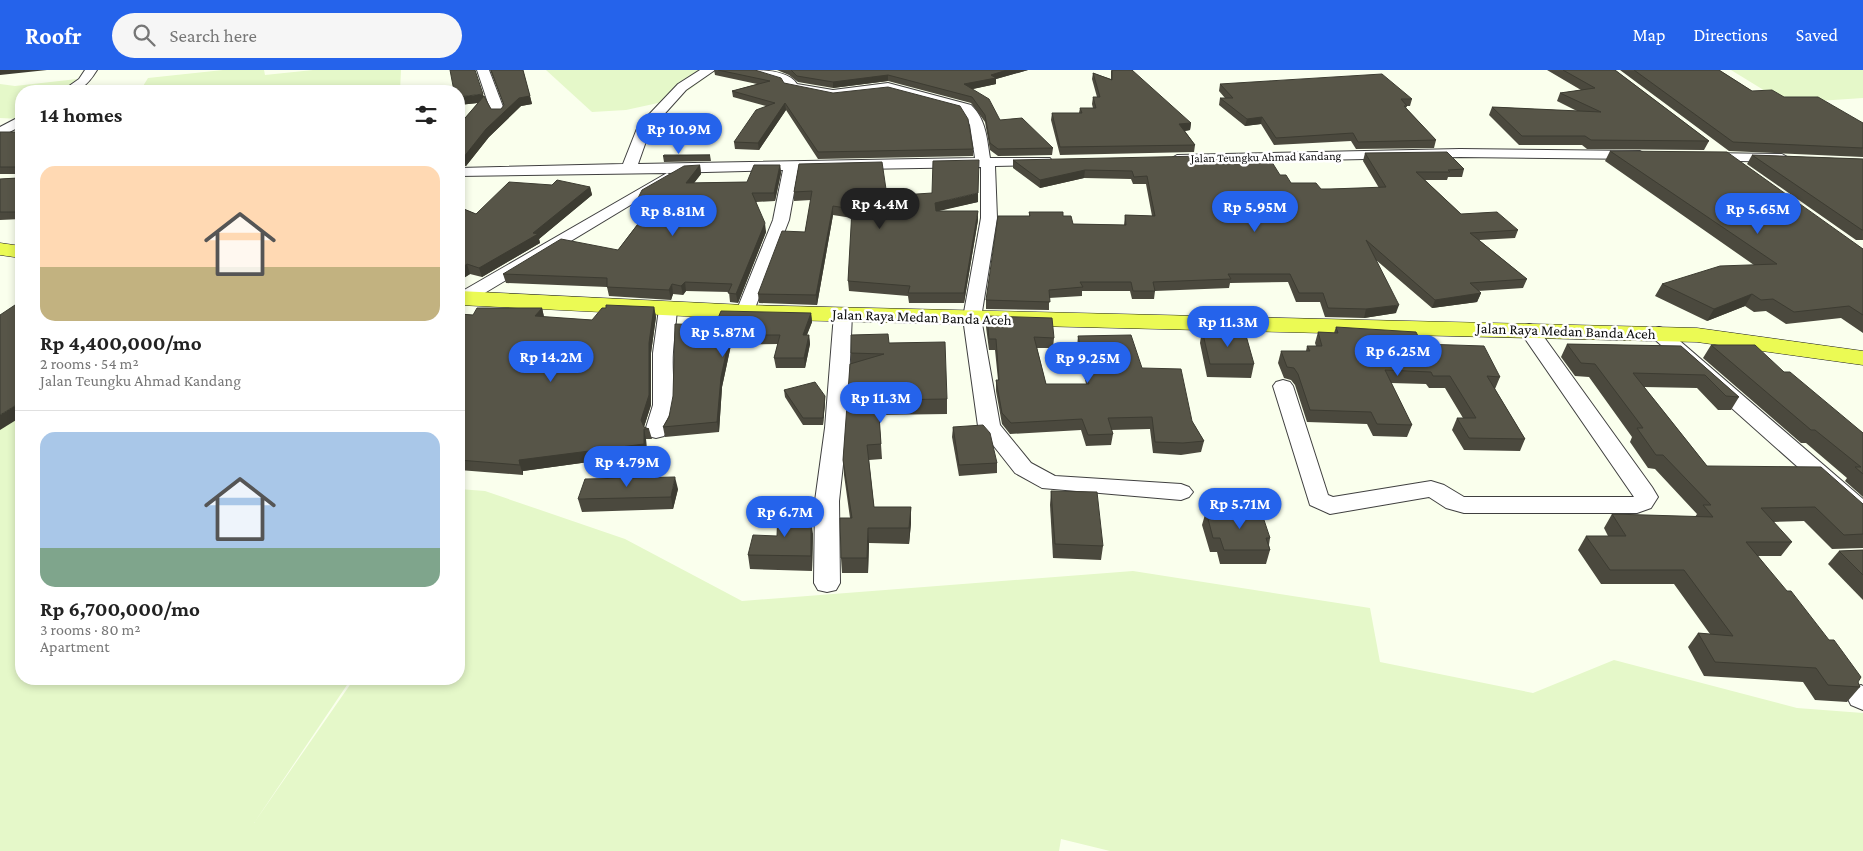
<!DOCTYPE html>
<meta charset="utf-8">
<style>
body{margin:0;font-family:"Crimson Pro",serif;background:#f6f6f6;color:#222;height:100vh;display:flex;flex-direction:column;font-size:19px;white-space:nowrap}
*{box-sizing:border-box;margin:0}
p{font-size:16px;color:#767676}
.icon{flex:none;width:28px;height:28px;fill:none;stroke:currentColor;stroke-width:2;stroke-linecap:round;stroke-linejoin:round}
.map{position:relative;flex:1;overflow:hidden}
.side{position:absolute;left:15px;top:15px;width:450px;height:600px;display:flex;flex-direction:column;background:#fff;border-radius:20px;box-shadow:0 2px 8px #0003}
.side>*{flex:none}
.price{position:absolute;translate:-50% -42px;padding:0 11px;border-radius:18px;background:#2563eb;color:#fff;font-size:16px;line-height:32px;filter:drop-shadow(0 1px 2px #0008)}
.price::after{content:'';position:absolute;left:50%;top:30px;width:15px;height:11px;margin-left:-8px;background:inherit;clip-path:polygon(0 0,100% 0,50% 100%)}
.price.active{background:#222;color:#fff}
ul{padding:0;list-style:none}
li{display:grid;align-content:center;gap:10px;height:265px;padding:0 25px}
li+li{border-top:1px solid #e0e0e0}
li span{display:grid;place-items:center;height:155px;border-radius:15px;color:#555}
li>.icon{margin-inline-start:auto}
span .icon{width:90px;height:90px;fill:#fffc;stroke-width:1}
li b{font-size:21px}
h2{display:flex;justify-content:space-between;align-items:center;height:60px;padding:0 25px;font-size:21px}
header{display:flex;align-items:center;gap:30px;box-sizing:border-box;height:70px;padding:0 25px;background:#2563eb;color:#fff}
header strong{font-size:24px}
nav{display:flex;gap:28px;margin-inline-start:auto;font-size:18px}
.search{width:350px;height:45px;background:#f6f6f6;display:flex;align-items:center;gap:12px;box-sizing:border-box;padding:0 18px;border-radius:28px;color:#767676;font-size:19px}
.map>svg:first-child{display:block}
</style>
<header>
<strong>Roofr</strong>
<div class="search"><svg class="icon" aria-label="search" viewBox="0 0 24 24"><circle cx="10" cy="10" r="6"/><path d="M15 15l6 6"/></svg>Search here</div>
<nav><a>Map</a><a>Directions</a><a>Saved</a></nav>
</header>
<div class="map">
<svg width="1863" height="781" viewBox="0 0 1863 781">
<rect width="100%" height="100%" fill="#faffed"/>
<g fill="#e5f8c9">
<path d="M223 0H264L265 5 313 0H401L400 21H140L148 8Z"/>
<path d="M546 0H716L689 20 658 33 626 40 592 42Z"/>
<path d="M1731 0H1863V28L1803 32 1775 27Z"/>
<path d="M77 9 64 21H21V49L0 48V14L15 16Z"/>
<path d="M0 323H21V609H351L254 753 354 609H459V419L485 421 625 469 742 531 1133 501 1370 538 1380 592 1533 623 1614 590 1797 638 1863 643V781H1110L1061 769 1059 781H0Z"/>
</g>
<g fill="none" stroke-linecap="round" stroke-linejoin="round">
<g stroke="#404040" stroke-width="2">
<g id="minor">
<path d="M85 0H97C87 16 81 21 62 21L79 9Z"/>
<path d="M477 0H489L505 42 503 45H493L491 42Z"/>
<path d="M700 0H715L686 20 650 60 638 94 975 88 970 55 961 41 888 21 833 28 785 18 783 13 752 3 750 0C765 0 789 1 797 14L833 20 888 13 971 35C986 49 987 69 990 88H1050L1052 91 1045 95 995 96 997 148 981 248 1000 355 1031 393 1055 406 1181 414 1189 417 1193 422 1189 427 1181 430 1042 418 1015 403 978 356 963 248 981 148V97L798 100 789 150 752 246H738L736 242 773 150 783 100 667 103 675 107 672 110 468 233 459 234V223L667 103 459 106V98L623 94 638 56 678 14Z"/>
<path d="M21 46V56L0 67V57Z"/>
<path d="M1460 79 1640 81 1647 85 1640 89 1460 87 1177 93 1170 89 1177 85Z"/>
<path d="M1704 83 1782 84 1789 88 1782 92 1699 90 1697 87Z"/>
<path d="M668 233 675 235 677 239C676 253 674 268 673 282 671 310 680 341 664 366L656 368 648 366 645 361 653 335V283L659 239 661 235Z"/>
<path d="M843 238 850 240 852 244 847 358 839 431 840 513 836 520 827 522 818 520 814 513 815 431 825 358 834 244 836 240Z"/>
<path d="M1529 254 1536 256 1652 417 1658 427 1651 438 1637 443H1464L1446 438 1429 427 1330 444 1310 435 1273 316 1276 312 1283 310 1290 312 1293 316 1328 425 1333 427 1431 411 1444 415 1464 427H1634L1519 260 1522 256Z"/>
<path d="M1659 257 1666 259 1863 429V450L1855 448 1652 267 1649 263 1652 259Z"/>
<path d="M1861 615 1863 616V640L1851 635 1847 627 1851 619Z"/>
</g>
</g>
<g stroke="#1e1e1e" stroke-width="1">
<g id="trunk">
<path d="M0 173 21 176V188L0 185Z"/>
<path d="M459 221 745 235 1697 258 1863 281V295L1697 272 745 249 459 235Z"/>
</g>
</g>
<use href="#minor" fill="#fff" fill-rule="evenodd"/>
<use href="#trunk" fill="#ebfa54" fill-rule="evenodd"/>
</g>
<g fill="#4b493e">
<path d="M490 0H523L532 34 521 36 489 67 466 96H459V55L478 33 459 35 484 26 491 39H501L504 36Z"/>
<path d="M714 0H755L784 13 973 79V86L818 89 786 40 759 80 735 79 734 72 766 36 733 27 732 21 757 14 715 5Z"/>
<path d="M773 0H1028L996 9V14L972 19 1000 50 1053 78 1052 85 998 86 990 80 985 52 971 33 888 11 833 18 798 12 789 5 777 0Z"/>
<path d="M1111 0 1191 53 1190 60 1185 61 1195 75 1194 82 1060 85 1051 50 1052 43H1079L1080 38H1093L1092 34 1093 27H1097L1092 9 1093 3 1111 9Z"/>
<path d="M1547 0H1615L1709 71 1704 80 1587 79 1582 75H1519L1489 45 1492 37 1577 41 1557 31 1560 23 1581 20Z"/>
<path d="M1620 0H1719L1752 21 1784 27 1863 53V87L1729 81Z"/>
<path d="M1220 14 1412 29 1410 36H1407L1406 38 1436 70 1434 78 1356 79 1351 71 1274 75 1261 54 1245 56 1219 35 1220 28H1225L1219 21Z"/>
<path d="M0 62H21V149L0 150V109L18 108V104H0Z"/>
<path d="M1610 81 1863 179V263L1841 248 1786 254 1766 241 1754 242 1745 236 1707 251 1655 226 1662 214 1754 195 1605 91Z"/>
<path d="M1365 83 1464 99 1462 107H1448L1447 110H1425L1461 144 1518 160 1515 168 1479 170 1527 209 1523 218 1478 221 1481 223 1477 232 1432 238 1376 190 1396 243 1364 248 1325 247 1320 232H1296L1288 212 1230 213 1229 218 1155 221 1154 229H1132L1130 221H1082V226L1049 228V240L986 239V230L1029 146V142L1063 146 1073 154 1124 155 1125 145 1152 146 1146 114H1133L1131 109 1084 108 1040 118 1013 98V90L1209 89 1280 105 1291 113 1321 119 1379 118 1363 91Z"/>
<path d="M710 85 711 91 664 92 663 86Z"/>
<path d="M1752 85 1863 89V170H1856L1747 94Z"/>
<path d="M799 94 887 126 978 132 936 141 978 150 964 233H909L908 226 849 221 848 211 852 148 833 145 817 235 759 233 758 224 805 162 811 130 794 131V122Z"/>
<path d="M700 95 701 104 694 113 747 112 780 95 781 103 775 131 756 132 766 162 738 233 730 232 729 222 686 221 683 225 673 224 671 230 609 226 607 217 506 213 503 204 618 180 651 136H640L638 128Z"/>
<path d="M552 115 590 117 592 125 539 169 540 173 482 207 470 204 459 211V137L476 144Z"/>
<path d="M654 237 656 247 651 283V335L644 357 649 359 652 369H646L647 384 523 401V405L459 400V244L473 245 542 238 544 247 592 250Z"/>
<path d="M811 243 812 252 807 265H809L810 274 805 298H776L774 288 778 274 731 275 722 317 719 362 665 367 663 357 715 255Z"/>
<path d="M987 246 1054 268 1053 278H1037L1046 314H1086L1077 277 1078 266 1142 298 1192 351 1204 371 1201 382 1181 385 1153 383 1150 359 1111 360 1113 364 1111 375 1086 376 1081 360 1010 364 1002 354 996 321V310H998L995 280H989L986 257Z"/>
<path d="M1336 257 1422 274 1500 307 1495 319 1525 369 1520 381 1464 380 1452 360 1457 348H1463L1445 318H1429L1426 314 1391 313 1412 355 1407 367 1373 366 1367 354 1307 352 1295 315 1291 310 1284 308 1278 293 1281 281H1306L1307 276H1316L1315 273 1318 262 1334 263Z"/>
<path d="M1202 260 1254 294 1251 308 1207 307 1200 273Z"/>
<path d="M889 273 947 329V344L879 345 882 389 869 390 874 437H911V453L909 474 869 473 868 503H842L841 488 850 448 844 405 843 390 851 294V283Z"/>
<path d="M1567 274 1681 276 1739 327 1731 340H1718L1697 318 1644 317 1707 396 1863 434V478L1832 479 1804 451 1773 452 1792 472 1781 486H1758L1858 612 1860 617 1847 632 1815 630 1803 612 1704 606 1688 577 1698 563 1710 564 1674 514H1601L1578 480 1586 466H1608L1604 458 1612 444 1695 447 1697 444 1655 399 1648 398 1630 372 1632 367 1589 307 1575 306 1561 287Z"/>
<path d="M1711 275 1784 302 1863 363V427L1845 411 1847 408 1806 373H1801L1703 288Z"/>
<path d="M784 320 825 326V332L823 355H803L785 327Z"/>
<path d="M953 357 997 393V403L959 406 952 367Z"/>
<path d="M678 419 673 439 582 442 578 429Z"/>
<path d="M1051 421 1103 476 1101 490 1053 488 1050 435Z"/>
<path d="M800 440 801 450 813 464 812 501 750 499 748 485 777 466Z"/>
<path d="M1206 441 1270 468 1269 475 1270 480 1266 494H1220L1217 482H1210L1202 455Z"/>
<path d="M1863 480V530L1828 494 1839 481Z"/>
</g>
<g fill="#3d3c32">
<path d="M0 0H47L0 5Z"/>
<path d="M1007 0H1028L996 9V14L964 21V14L991 5Z"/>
<path d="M888 5V11L833 18V12Z"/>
<path d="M483 24 486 32 459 35V27Z"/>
<path d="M530 26 532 34 521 36 489 67 466 96 463 88 486 59 519 28Z"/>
<path d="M785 33 786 40 759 80 758 73Z"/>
<path d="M1262 47 1261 54 1245 56 1247 49Z"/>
<path d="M1191 53 1190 60 1178 62 1179 54Z"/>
<path d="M700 95 701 104 687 122 686 113Z"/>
<path d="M780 95 781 103 775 131 774 123Z"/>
<path d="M1085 100 1084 108 1040 118V110Z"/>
<path d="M590 117 592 125 539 169 540 173 482 207 479 198 533 163Z"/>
<path d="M978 123V132L935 142V133Z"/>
<path d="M833 136V145L817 235 816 225Z"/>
<path d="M978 141V150L964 233V223Z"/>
<path d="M765 153 766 162 738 233 736 224Z"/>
<path d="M467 194 470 204 459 211V200Z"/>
<path d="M685 212 686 221 683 225 681 216Z"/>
<path d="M672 214 673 224 671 230 669 220Z"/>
<path d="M1481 223 1477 232 1432 238 1435 230Z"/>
<path d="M1752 224 1745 236 1707 251 1714 239Z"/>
<path d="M1399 235 1396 243 1364 248 1366 239Z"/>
<path d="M654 237 656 247 651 283V335L643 360 641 350 649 273Z"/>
<path d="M542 238 544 247 535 246Z"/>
<path d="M811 243 812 252 803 274V265Z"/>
<path d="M730 265 731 275 722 317 719 362 717 352 721 307Z"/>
<path d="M809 265 810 274 805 298 804 288Z"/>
<path d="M825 326V332L823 355V348Z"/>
<path d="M18 334 21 339V347L0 360V345Z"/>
<path d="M644 359 646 369 647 384 523 401V405L520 395 519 390Z"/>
<path d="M675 407 678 419 673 439 671 427Z"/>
<path d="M911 437V453L909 474V458Z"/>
<path d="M811 449 813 464 812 501 811 486Z"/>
<path d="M868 458 869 473 868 503 867 488Z"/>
</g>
<g fill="#575548" stroke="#3d3c32">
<path d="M450 0H475L483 24 459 27V21H454Z"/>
<path d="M491 0H523L530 26 519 28 486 59 463 88 459 87V55L484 26 491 39H501L504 35Z"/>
<path d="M718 0H755L781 8 784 13 833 23 888 17 960 36 968 49 973 79 818 82 785 33 758 73 734 72 756 40 775 33 732 21 770 11Z"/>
<path d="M791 0H1007L991 5 996 8 964 14 989 29 1000 50 1022 48 1053 78 998 79 990 73 985 45 972 27 888 5 833 12 797 6Z"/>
<path d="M1112 0H1132L1191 53 1179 54 1195 75 1060 77 1052 43H1082L1080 38H1096L1093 27H1100L1093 3 1112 10Z"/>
<path d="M1563 0H1615L1709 71 1591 70 1585 66H1522L1492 37 1601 42 1560 23 1595 18Z"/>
<path d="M1634 0H1719L1752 21 1772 20 1784 27H1818L1863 53V78L1733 72Z"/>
<path d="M1382 4 1412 29H1401L1407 36H1404L1436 70 1358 72 1353 63 1276 68 1262 47 1247 49 1220 28H1233L1220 14Z"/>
<path d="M0 62H21V140L19 142H0V109L18 108V97H0Z"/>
<path d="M1610 81 1727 82 1863 179V245L1849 236 1794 242 1773 229 1761 230 1752 224 1714 239 1662 214 1720 196 1777 194Z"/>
<path d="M1447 82 1464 99 1448 100 1450 102H1416L1461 144 1497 142 1518 160 1470 163 1527 209 1470 213 1481 223 1435 230 1366 170 1399 235 1366 239 1328 238 1323 223H1299L1290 204H1228L1231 209 1153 212 1155 221H1133L1131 212H1080L1083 217 1049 220 1050 232 986 230 998 146H1030L1029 142H1063V146H1071L1073 154 1126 155 1125 145 1155 146 1147 106 1134 107 1132 101 1085 100 1040 110 1013 90 1204 86 1209 89H1270L1280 105H1286L1291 113H1316L1321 119H1331L1386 117 1365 83Z"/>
<path d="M664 85H710L663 86Z"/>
<path d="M1752 85 1863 89V160H1862Z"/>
<path d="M979 90 978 123 935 133 936 141H978L964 223H908L910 216 848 211 852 139 833 136 816 225 758 224 782 161 805 162 812 121 794 122 799 94 882 92 887 126 932 123 933 91Z"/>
<path d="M700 95 686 113 747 112 754 95H780L774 123H752L765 153 736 224 728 223 732 214 685 212 681 216 672 214 669 220 607 217V208L503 204 561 169 618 180 658 128H638L642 120 684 96Z"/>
<path d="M557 110 590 117 533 163 538 164 479 198 467 194 459 200V137L476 144 509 112 552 115Z"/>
<path d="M21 231V305L17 308H21V334H18L0 345V245Z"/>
<path d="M606 235 654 237 649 273V325L641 350 644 357 649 359H644V374L519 390 520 395 459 390V277L462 272 459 271V244L473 245 477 238H542L535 246 592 250 602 238H606Z"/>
<path d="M721 241 811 243 803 265H809L804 288H774L780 265H730L721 307 717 352 663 357 669 347 673 326 675 254 715 255Z"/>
<path d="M987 246 1052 248 1054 268 1034 267 1046 314H1089L1078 266 1131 265 1142 298 1181 299 1192 351 1204 371 1183 373 1155 372 1152 347 1108 348 1113 364 1088 365 1082 349 1011 353 1002 343 996 310H999L996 269H989Z"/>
<path d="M1336 257 1416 262 1422 274 1484 276 1500 307 1487 306 1525 369 1469 368 1457 348H1476L1450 306H1433L1431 302 1385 300 1412 355 1377 354 1371 342 1310 340 1298 304 1294 298 1287 297 1281 281H1310L1307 276H1322L1318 262 1338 263Z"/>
<path d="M1202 260 1245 262 1254 294H1210Z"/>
<path d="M888 264 889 273 945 272 947 329 878 330 881 374 867 375 874 437H911L909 458H868L867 488H841L840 448H852L843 390 850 294 884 284 851 283V265Z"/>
<path d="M1567 274 1681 276 1739 327 1726 326 1705 305 1633 303 1707 396 1821 397 1863 434V464L1844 465 1815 437 1761 438 1792 472H1746L1787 521H1791L1829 570H1834L1861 607 1858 612 1860 617 1828 615 1816 598 1715 592 1698 563 1733 566 1684 500H1610L1586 466H1626L1612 444 1713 447 1703 435H1711L1663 385H1656L1637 358H1643L1595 294 1581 293Z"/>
<path d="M1711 275H1755L1784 302H1790L1863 363V404L1855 397H1861L1815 360H1811Z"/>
<path d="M815 312 825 326 823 348H803L784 320Z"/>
<path d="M983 355 990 363 997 393 959 395 953 357Z"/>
<path d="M675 407 671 427 578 429 585 409Z"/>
<path d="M1051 421 1097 422 1103 476 1055 474Z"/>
<path d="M800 440V450L811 449V486L748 485 753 465 777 466 778 442Z"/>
<path d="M1206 441H1261L1270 468H1266L1270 480H1224L1220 468H1213Z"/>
<path d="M1863 480V505L1839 481Z"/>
</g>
<g text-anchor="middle" stroke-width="5" stroke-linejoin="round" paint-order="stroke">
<g font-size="12" fill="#0d0d0d" stroke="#fff">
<text transform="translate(1266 87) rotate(-1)" y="4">Jalan Teungku Ahmad Kandang</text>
</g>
<g font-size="15" fill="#0d0d0d" stroke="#fff">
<text transform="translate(922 247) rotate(2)" y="5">Jalan Raya Medan Banda Aceh</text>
<text transform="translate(1566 261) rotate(2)" y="5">Jalan Raya Medan Banda Aceh</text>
</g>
</g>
</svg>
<b class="price" style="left:679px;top:85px">Rp 10.9M</b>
<b class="price active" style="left:880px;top:160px">Rp 4.4M</b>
<b class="price" style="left:1255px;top:163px">Rp 5.95M</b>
<b class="price" style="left:1758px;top:165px">Rp 5.65M</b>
<b class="price" style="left:673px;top:167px">Rp 8.81M</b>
<b class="price" style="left:1228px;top:278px">Rp 11.3M</b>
<b class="price" style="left:723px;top:288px">Rp 5.87M</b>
<b class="price" style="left:1398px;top:307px">Rp 6.25M</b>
<b class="price" style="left:551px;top:313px">Rp 14.2M</b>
<b class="price" style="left:1088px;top:314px">Rp 9.25M</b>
<b class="price" style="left:881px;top:354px">Rp 11.3M</b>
<b class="price" style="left:627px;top:418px">Rp 4.79M</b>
<b class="price" style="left:1240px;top:460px">Rp 5.71M</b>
<b class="price" style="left:785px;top:468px">Rp 6.7M</b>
<section class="side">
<h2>14 homes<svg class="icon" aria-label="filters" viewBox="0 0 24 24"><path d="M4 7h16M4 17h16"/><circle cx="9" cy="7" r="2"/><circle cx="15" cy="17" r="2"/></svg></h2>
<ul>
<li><span style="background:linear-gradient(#ffd9b3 65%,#c2b280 0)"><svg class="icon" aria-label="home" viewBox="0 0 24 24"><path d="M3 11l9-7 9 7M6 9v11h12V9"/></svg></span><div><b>Rp 4,400,000/mo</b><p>2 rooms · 54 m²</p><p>Jalan Teungku Ahmad Kandang</p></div></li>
<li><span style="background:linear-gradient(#a9c7e8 75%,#7fa58c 0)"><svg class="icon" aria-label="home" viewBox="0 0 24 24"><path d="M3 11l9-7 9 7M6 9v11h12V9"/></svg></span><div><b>Rp 6,700,000/mo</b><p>3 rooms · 80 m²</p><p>Apartment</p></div></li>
</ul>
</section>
</div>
